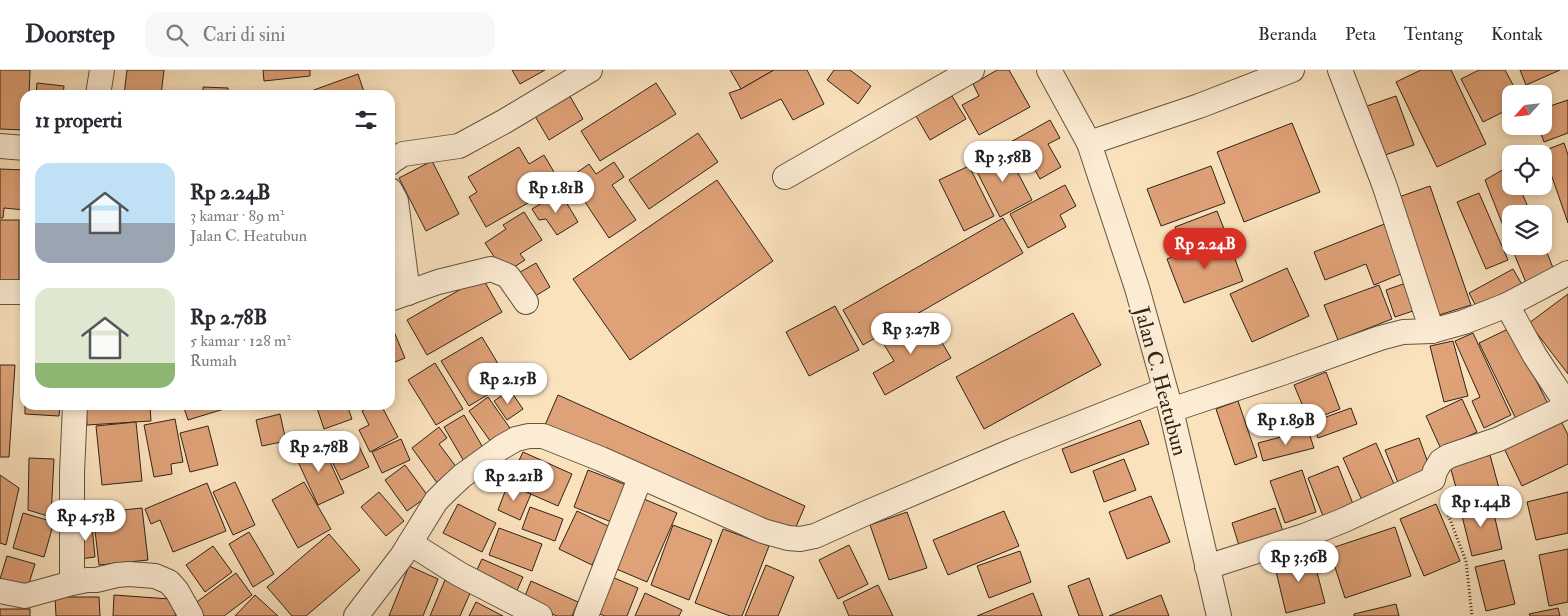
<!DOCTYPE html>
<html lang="id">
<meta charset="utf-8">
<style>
body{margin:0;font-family:"IM FELL Double Pica",serif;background:#f7f7f7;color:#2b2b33;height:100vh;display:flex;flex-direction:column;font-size:19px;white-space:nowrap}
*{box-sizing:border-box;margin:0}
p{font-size:16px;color:#7c7c81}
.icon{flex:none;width:28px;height:28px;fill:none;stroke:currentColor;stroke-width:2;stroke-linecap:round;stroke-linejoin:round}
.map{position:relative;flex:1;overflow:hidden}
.side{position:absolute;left:20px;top:20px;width:375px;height:320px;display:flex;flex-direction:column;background:#fff;border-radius:15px;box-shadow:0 2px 8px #0003}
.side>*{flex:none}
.needle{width:32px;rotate:243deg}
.tools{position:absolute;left:1502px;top:15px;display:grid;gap:10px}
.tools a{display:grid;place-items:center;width:50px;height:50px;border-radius:10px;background:#fff;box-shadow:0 2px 8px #0003;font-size:25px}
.price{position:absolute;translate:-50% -42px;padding:0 11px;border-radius:18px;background:#fff;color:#222;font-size:16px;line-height:32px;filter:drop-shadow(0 1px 2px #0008)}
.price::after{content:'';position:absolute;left:50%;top:30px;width:15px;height:11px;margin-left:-8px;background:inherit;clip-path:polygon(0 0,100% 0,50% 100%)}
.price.on{background:#d93025;color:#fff}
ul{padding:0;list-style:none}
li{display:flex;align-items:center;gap:15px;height:125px;padding:0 15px}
li span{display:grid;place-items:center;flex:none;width:140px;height:100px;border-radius:15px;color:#555}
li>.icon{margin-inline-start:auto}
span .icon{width:60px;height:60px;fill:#fffc;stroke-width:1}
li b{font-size:21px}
h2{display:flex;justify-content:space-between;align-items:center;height:60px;padding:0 15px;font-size:21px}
header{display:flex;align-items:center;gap:30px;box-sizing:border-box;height:70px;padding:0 25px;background:#fff;border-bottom:1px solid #e1e1e2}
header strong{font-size:24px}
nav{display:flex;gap:28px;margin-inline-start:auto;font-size:18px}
.search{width:350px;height:45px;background:#f7f7f7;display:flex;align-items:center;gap:12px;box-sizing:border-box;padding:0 18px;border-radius:15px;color:#7c7c81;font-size:19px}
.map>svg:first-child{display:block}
</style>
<header>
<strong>Doorstep</strong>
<div class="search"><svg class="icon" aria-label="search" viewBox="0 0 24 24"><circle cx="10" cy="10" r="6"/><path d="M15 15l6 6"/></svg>Cari di sini</div>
<nav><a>Beranda</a><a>Peta</a><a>Tentang</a><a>Kontak</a></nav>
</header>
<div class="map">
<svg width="1568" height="546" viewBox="0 0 1568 546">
<rect width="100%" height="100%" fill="#fae2bd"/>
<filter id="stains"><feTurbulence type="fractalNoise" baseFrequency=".004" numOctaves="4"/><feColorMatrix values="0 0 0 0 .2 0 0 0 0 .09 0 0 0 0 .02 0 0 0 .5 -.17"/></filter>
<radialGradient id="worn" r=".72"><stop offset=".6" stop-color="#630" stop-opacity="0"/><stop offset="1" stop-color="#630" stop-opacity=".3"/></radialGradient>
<g fill="#dfa177" stroke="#2e2418">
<path d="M0 0H30L29 25H25V60L0 59Z"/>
<path d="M127 0H164L161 25H124Z"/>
<path d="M263 0H310V6L264 11Z"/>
<path d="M512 0H545L520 14Z"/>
<path d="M730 0H774L741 19Z"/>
<path d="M774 0H807L824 34 793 50 781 29 741 49 729 23 741 19Z"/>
<path d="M834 0H850L871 16 858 34 827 10Z"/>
<path d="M997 0H1009L1030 37 979 65 962 35 979 26 973 14Z"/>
<path d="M1421 0H1451L1486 74 1437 97 1396 12Z"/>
<path d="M1479 0H1505L1518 24H1511V38L1483 52 1461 9Z"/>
<path d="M1520 0H1560L1526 15Z"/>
<path d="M358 4 365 25H300Z"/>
<path d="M37 13 64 16 63 25H36Z"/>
<path d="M656 13 676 44 600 91 581 61Z"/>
<path d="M203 17 228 18V25H203Z"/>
<path d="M567 21 583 49 549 70 532 41Z"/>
<path d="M952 26 966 49 930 70 916 46Z"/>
<path d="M1396 26 1414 75 1385 85 1367 36Z"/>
<path d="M1568 30V63L1544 72 1538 56H1544V38Z"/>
<path d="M1050 50 1060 68 1048 74 1061 97 1040 109 1026 84 1018 89 1009 73Z"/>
<path d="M1292 53 1320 122 1244 152 1217 82Z"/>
<path d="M698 63 718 92 649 139 629 110Z"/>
<path d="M1564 73 1568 85V153L1543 81Z"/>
<path d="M519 77 529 94 544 85 561 114 486 157 469 127 477 122 468 107Z"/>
<path d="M1006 80 1032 130 1000 147 974 96Z"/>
<path d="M432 91 459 144 426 161 399 108Z"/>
<path d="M614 92 624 107 612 115 636 150 609 168 569 108 589 94 596 104Z"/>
<path d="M1511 95V116H1519L1531 144H1511V176L1485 110Z"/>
<path d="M969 96 994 146 964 161 939 110Z"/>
<path d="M1211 96 1225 133 1161 156 1147 119Z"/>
<path d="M0 99 25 100V140L4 138 3 148H0Z"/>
<path d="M717 110 773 191 630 290 573 209Z"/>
<path d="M1065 115 1076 136 1060 145 1066 157 1028 178 1010 144Z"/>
<path d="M1430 116 1471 235 1436 246 1396 128Z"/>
<path d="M560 122 578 152 557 165 546 149 539 150 532 139Z"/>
<path d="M1479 123 1508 190 1486 199 1457 132Z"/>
<path d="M1217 141 1226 164 1185 180 1175 157Z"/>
<path d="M524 142 542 170 520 184 525 190 505 203 485 173 506 159 503 155Z"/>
<path d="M1003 148 1023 183 863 275 843 240Z"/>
<rect x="0" y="150" width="19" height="67"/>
<path d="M1387 153 1406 202 1374 215 1366 194 1325 210 1314 182Z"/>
<path d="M1227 167 1243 211 1184 233 1167 189Z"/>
<path d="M1544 175 1555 203 1527 215 1511 176H1544Z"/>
<path d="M390 184 401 214 390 218Z"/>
<path d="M536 193 550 217 529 230 515 205Z"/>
<path d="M1287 198 1309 246 1252 272 1230 224Z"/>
<path d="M1513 199 1524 218 1479 242 1469 223Z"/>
<path d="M482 207 502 242 427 285 407 250Z"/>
<path d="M1406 213 1416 240 1395 247 1386 220Z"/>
<path d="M1379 215 1392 249 1338 270 1324 235Z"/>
<path d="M1568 224V304L1529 253Z"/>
<path d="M835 236 859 280 809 306 786 262Z"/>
<path d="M1073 243 1101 295 984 359 956 307Z"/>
<path d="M926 245 951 288 885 325 873 303 894 291 882 271Z"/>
<path d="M390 252 405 288 390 294Z"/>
<path d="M1510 258 1549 336 1517 351 1479 273Z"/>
<path d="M1473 263 1511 345 1484 358 1472 331 1480 327 1455 271Z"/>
<path d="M482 267 509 312 469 336 441 291Z"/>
<path d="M1453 271 1468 326 1444 332 1430 276Z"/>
<path d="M435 293 463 339 436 355 408 310Z"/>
<path d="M0 295H15L9 387H0Z"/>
<path d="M1326 302 1340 339 1309 351 1294 315Z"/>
<path d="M510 320 523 339 507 350 494 331Z"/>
<path d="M558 325 805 436 792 466 545 355Z"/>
<path d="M488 327 512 361 493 375 469 341Z"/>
<path d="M1462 329 1477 362 1441 379 1426 346Z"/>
<path d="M1238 331 1257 387 1235 395 1216 339Z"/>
<path d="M25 335H60L59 346 25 344Z"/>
<path d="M86 335H150L151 351 87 355Z"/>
<path d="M183 335H237L188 350Z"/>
<path d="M316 335H347L352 349 324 359Z"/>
<path d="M373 335H381L398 367 370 382 359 360 369 355 362 341Z"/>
<path d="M1351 338 1357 354 1318 368 1312 352Z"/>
<path d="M280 344 286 371 262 376 256 350Z"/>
<path d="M464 345 485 381 465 393 444 357Z"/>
<path d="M1558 345 1568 365V394L1522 416 1501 372Z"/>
<path d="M175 349 183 392 171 394 172 404 154 407 144 355Z"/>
<path d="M1140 350 1149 374 1071 403 1062 379Z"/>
<path d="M136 352 142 411 102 415 96 356Z"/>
<path d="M208 356 218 395 190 402 180 363Z"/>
<path d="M439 357 447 368 439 374 460 402 440 417 412 378Z"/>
<path d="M1308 360 1314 378 1263 391 1258 373Z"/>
<path d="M1419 368 1432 404 1399 415 1385 380Z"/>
<path d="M401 369 410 390 382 403 372 382Z"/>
<path d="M321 372 344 423 318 435 294 383Z"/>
<path d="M357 372 369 397 341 410 329 385Z"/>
<path d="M1376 373 1397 421 1364 435 1343 388Z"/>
<path d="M523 382 572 404 558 436 508 414Z"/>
<path d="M1490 385 1500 422 1460 432 1450 396Z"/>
<path d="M29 388 54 389 51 447 28 440Z"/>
<path d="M1124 389 1136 420 1104 432 1093 401Z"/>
<path d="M405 395 428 426 407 441 385 410Z"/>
<path d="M1338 396 1355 439 1325 451 1308 408Z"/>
<path d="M588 400 629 416 614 453 574 437Z"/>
<path d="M1302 400 1316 442 1285 453 1270 411Z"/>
<path d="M0 405 19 418 6 475 0 473Z"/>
<path d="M235 412 255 455 233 465 213 422Z"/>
<path d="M304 412 331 459 298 478 272 430Z"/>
<path d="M207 413 226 461 173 482 160 450 151 454 145 439Z"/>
<path d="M508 414 531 424 520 450 498 440Z"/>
<path d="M379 422 404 451 386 466 361 437Z"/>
<path d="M1568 422V463L1536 470 1527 432Z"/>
<path d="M1151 426 1170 472 1127 489 1109 442Z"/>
<path d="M644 429 677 443 647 512 614 498Z"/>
<path d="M1491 431 1502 479 1472 486 1460 438Z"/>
<path d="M458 434 496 453 482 482 443 463Z"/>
<path d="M1436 434 1460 491 1424 506 1400 449Z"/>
<path d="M530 437 563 449 555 471 522 459Z"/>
<path d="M142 438 148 490 99 495 94 452 115 449 114 441Z"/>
<path d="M1275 438 1285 467 1241 482 1232 453Z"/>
<path d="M577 441 610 457 592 495 559 479Z"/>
<path d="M1004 441 1019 476 948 505 933 470Z"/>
<path d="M907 442 927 498 889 510 870 455Z"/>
<path d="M23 443 54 452 44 487 13 478Z"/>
<path d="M673 455 712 470 689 530 651 515Z"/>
<path d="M92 456 95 487 80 489 78 457Z"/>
<path d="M1395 457 1411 506 1345 528 1329 479Z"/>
<path d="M499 458 542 474 532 501 489 485Z"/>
<path d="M723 459 769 476 742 546H730L695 533Z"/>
<path d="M249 462 274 504 253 517 229 474Z"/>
<path d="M329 464 360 500 306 546H292L267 517Z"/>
<path d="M849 475 868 514 838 529 819 490Z"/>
<path d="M213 476 232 502 205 522 186 495Z"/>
<path d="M1568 479V532L1549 536 1539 485Z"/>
<path d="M1020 481 1031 512 989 528 977 496Z"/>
<path d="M1312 483 1325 533 1286 543 1274 493Z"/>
<path d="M7 486 35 494 26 523 0 514V509Z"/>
<path d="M482 489 523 507 514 527 473 508Z"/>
<path d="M1504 490 1515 534 1486 541 1475 497Z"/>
<path d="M766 495 794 507 778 546H745Z"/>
<path d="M409 496 438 509 423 546H389Z"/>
<path d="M236 503 252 525 224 546H203L194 534Z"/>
<path d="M612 507 638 518 627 546H605L597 543Z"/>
<path d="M1089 508 1103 546H1079L1068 516Z"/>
<path d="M445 510 471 521 460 546H430Z"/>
<path d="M531 511 578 532 572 546H557L523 531Z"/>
<path d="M878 515 893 546H849L843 532Z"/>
<path d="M645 523 682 540 679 546H635Z"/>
<path d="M1033 523 1042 546H977Z"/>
<path d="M114 525 170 529 176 546H113Z"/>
<path d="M255 525 278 546H235Z"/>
<path d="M1161 525 1169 546H1109Z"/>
<path d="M55 527H99L100 546H56Z"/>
<path d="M476 532 503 546H469Z"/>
<path d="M1396 534 1399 546H1354V544Z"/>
<path d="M1558 538 1560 546H1530L1529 544Z"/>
<rect x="0" y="539" width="30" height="7"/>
</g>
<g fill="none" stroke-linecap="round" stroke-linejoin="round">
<g stroke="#615441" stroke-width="26">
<g id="street">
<path d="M1049 0 1089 73 1137 218 1171 340 1219 546"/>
<path d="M1340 0 1384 114 1432 261"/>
<path d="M98 25 102 0"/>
<path d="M1089 73 1199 36 1292 0"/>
<path d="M0 76 25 78"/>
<path d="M390 93 392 91 403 84 459 76 505 51 590 0"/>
<path d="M785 107 972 0"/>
<path d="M390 120 396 131 408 223"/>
<path d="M0 222H25"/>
<path d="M390 229 438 212 491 199 508 206 526 232"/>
<path d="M1507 235 1535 286 1568 336"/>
<path d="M1171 340 1282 303 1380 268 1403 262 1432 261 1464 252 1507 235 1568 203"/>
<path d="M410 473 459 504 540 546"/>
<path d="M1207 497 1304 466 1342 451 1433 409 1435 401 1441 391 1449 386 1499 369 1568 336"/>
<path d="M72 513V403L75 335"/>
<path d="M0 521 25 526 72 513 87 510H96L117 505 129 504 155 506 169 512 177 521 191 546"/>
<path d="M356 546 402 486 436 431 447 420 462 406 502 377 516 369 529 366H543L601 389 763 461 788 468 800 469 815 466 864 444 1014 380 1165 320"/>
<path d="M586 546 640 408"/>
</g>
</g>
<path stroke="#2e2418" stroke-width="3" stroke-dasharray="1 2.5" stroke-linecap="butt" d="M1442 429 1466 491 1472 546"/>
<use href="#street" stroke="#fcecd4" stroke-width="24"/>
</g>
<g text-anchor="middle" stroke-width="4" stroke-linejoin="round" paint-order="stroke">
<g font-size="21" fill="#2e2418" stroke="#fcecd4">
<text transform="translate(1161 311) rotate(75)" y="7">Jalan C. Heatubun</text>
</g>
</g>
<rect width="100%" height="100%" filter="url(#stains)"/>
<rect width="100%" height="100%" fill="url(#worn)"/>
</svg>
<div class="tools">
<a><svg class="needle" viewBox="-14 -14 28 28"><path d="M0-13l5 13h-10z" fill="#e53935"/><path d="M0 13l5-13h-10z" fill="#7c7c81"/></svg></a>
<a><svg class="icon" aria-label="locate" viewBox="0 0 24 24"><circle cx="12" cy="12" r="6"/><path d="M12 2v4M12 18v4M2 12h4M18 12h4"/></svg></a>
<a><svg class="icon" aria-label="layers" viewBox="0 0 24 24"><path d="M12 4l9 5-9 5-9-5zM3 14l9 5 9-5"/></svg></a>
</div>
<b class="price" style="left:1003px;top:113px">Rp 3.58B</b>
<b class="price" style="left:556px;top:144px">Rp 1.81B</b>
<b class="price on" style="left:1205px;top:200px">Rp 2.24B</b>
<b class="price" style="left:911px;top:285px">Rp 3.27B</b>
<b class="price" style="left:508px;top:335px">Rp 2.15B</b>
<b class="price" style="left:1286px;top:376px">Rp 1.89B</b>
<b class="price" style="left:319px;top:403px">Rp 2.78B</b>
<b class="price" style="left:514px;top:432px">Rp 2.21B</b>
<b class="price" style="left:1481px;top:458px">Rp 1.44B</b>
<b class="price" style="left:86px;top:472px">Rp 4.53B</b>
<b class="price" style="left:1299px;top:513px">Rp 3.36B</b>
<section class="side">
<h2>11 properti<svg class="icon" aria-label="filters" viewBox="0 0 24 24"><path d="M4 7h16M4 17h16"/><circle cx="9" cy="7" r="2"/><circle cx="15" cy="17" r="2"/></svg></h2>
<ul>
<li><span style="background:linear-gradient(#bfe0f5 60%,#9aa5b1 0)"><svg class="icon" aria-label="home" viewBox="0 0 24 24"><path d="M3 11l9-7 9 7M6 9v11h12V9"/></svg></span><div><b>Rp 2.24B</b><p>3 kamar · 89 m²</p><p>Jalan C. Heatubun</p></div></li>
<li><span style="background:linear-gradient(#dfe7d0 75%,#8fb573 0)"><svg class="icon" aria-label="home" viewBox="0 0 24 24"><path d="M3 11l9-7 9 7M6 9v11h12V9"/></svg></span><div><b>Rp 2.78B</b><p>5 kamar · 128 m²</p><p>Rumah</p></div></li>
</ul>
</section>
</div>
